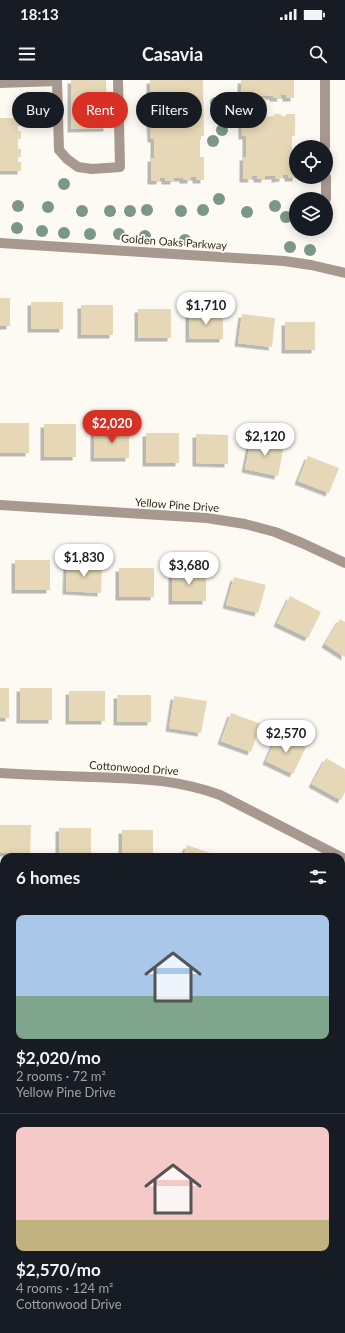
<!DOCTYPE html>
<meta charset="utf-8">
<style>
body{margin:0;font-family:Lato,sans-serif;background:#242831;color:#f1f3f6;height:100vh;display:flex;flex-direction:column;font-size:15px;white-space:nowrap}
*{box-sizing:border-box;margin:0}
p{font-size:13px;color:#9ea1a6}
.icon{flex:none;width:22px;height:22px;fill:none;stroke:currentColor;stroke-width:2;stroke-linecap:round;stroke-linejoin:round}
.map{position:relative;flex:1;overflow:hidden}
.sheet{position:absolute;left:0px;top:773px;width:345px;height:480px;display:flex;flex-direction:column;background:#171b24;border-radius:12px 12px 0 0;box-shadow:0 2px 10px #0003}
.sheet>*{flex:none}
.guide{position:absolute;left:12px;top:12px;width:321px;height:36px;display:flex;gap:8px}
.controls{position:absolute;left:289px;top:60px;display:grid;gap:8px}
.controls a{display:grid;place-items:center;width:44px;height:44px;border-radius:50%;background:#171b24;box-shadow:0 2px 10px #0003;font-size:20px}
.price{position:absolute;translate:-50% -34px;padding:0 9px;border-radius:14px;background:#fff;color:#222;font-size:13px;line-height:26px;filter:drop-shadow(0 1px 2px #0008)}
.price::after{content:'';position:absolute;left:50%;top:24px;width:12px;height:9px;margin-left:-6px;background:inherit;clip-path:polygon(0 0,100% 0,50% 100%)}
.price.active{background:#d93025;color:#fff}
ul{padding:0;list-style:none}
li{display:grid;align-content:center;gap:8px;height:212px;padding:0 16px}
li+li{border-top:1px solid #363941}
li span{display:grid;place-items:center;height:124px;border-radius:8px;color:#555}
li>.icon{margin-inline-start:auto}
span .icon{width:72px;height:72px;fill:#fffc;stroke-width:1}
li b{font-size:17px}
h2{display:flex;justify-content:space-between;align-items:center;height:48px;padding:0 16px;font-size:17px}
.tag{padding:0 14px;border-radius:18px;background:#171b24;box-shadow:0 2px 10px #0003;font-size:14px;line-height:36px}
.tag.active{background:#d93025;color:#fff}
.status{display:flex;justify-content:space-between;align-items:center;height:28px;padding:0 20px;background:#171b24;direction:ltr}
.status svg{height:11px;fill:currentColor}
header{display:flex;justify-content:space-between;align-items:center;height:52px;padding:0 16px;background:#171b24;font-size:18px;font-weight:700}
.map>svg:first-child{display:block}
</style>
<div class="status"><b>18:13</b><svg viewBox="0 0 49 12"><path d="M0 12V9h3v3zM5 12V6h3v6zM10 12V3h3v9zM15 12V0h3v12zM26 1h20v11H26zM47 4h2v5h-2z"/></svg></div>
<header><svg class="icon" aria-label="menu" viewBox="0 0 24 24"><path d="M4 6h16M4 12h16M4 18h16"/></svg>Casavia<svg class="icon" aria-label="search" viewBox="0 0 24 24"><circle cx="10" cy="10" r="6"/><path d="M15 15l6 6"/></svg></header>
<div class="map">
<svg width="345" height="1253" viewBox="0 0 345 1253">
<defs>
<filter id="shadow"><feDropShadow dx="-3.5" dy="3.5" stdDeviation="0" flood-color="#0004"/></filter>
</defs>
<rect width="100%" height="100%" fill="#fcfaf3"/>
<g fill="#e6d8b6" filter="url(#shadow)">
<path d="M71 0H106L107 48 71 49Z"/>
<path d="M150 0H203L204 56H200V77H204V100H196V97H191V100H183V98H174V101H165V98H160V101H151V78H154V59H151L150 36H158V39H164V36H172V38H183V36H179L178 19H183V18H171V20H164V18H159V20L150 21Z"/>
<path d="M241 0H294V18H286V15H280L281 18H273V16H261V18H266V35H262V37L274 36V34H281V36H286V34H295V56H292V76H296V98H288V95H283V98L275 99V96H265V99H257V96H251L252 99H243V77H246V56H242Z"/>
<path d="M0 38H21V46H18V51H21V59H18V69H21V77H18V82H21V91H0Z"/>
<rect x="0" y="218" width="10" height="28"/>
<rect x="31" y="222" width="32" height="27"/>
<rect x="81" y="225" width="32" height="30"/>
<rect x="138" y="229" width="33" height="29"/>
<rect x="189" y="232" width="34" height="27"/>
<path d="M242 234 275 238 272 267 238 263Z"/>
<rect x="285" y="242" width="30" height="28"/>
<rect x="0" y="343" width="29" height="30"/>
<rect x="44" y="344" width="32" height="33"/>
<rect x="94" y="350" width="35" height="28"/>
<rect x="146" y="353" width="33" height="30"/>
<path d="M196 354 228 355V384L196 383Z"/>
<path d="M251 359 284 365 278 396 245 389Z"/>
<path d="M308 376 339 388 329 413 298 401Z"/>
<rect x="15" y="480" width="35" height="30"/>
<path d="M67 483 102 485 101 513 66 511Z"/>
<rect x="119" y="488" width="35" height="29"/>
<rect x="172" y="492" width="34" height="29"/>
<path d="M234 497 266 505 258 533 226 525Z"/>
<path d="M290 516 321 532 308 558 277 543Z"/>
<path d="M340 539 345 542V577L325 564Z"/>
<rect x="0" y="608" width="9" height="30"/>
<rect x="20" y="608" width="32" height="32"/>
<rect x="69" y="611" width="36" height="30"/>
<rect x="117" y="615" width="34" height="27"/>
<path d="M174 616 207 621 201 653 169 648Z"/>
<path d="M231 633 261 644 251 672 221 661Z"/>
<path d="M278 654 306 667 293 694 266 681Z"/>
<path d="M326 678 345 689V712L341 720 312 704Z"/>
<path d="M0 745H31L30 773H0Z"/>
<rect x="59" y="748" width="32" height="28"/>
<rect x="122" y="750" width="31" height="27"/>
<path d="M187 765 219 776 218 777H183Z"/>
<path d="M345 858V876L341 875V869Z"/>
<path d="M0 1009 4 1010 1 1031H0Z"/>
<path d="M0 1134 4 1135V1161L0 1160Z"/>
<path d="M257 1249H302L300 1253H262L256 1250Z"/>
<path d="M319 1249H333L341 1253H317Z"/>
</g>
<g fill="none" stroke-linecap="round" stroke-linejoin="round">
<g stroke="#a89990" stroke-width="10">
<path d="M57 0 59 70 67 79 78 87 92 89 120 87 118 0"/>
<path d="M325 0V67"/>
<path d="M0 3 57 1"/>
<path d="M326 97V119"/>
<path d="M0 163 284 181 311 185 345 193"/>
<path d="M0 425 207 438 245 444 275 452 302 463 345 483"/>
<path d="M0 693C32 695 64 696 95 697 141 699 176 699 220 715L345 779"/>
<path d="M0 958 4 959"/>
<path d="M341 1071 345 1073"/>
<path d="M0 1209 4 1210"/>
<path d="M123 1249 134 1253"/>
</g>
</g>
<g fill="#7c9883">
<circle cx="216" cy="23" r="6"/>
<circle cx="232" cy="37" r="6"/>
<circle cx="222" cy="50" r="6"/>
<circle cx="213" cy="61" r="6"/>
<circle cx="64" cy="104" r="6"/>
<circle cx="219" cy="119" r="6"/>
<circle cx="18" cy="126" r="6"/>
<circle cx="275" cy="126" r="6"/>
<circle cx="48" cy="127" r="6"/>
<circle cx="147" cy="130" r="6"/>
<circle cx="203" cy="130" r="6"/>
<circle cx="82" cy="131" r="6"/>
<circle cx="110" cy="131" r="6"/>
<circle cx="130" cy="131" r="6"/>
<circle cx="181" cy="131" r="6"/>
<circle cx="247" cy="132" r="6"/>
<circle cx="286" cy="137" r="6"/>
<circle cx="17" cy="148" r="6"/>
<circle cx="42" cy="151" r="6"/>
<circle cx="64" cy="153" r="6"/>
<circle cx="90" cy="154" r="6"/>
<circle cx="119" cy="154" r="6"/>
<circle cx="145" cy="156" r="6"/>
<circle cx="185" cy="160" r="6"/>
<circle cx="290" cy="167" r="6"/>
<circle cx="310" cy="170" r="6"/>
</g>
<g text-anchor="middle" stroke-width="3.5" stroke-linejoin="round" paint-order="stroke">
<g font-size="11" fill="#2f2a1d" stroke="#fcfaf3">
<text transform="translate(174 162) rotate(4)" y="4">Golden Oaks Parkway</text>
<text transform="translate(177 425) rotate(4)" y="4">Yellow Pine Drive</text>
<text transform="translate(134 688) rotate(4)" y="4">Cottonwood Drive</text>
</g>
</g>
</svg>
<div class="controls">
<a><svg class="icon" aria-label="locate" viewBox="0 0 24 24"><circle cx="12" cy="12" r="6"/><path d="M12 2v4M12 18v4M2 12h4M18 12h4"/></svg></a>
<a><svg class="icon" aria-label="layers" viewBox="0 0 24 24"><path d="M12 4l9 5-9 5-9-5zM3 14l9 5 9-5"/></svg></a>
</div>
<b class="price" style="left:206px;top:246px">$1,710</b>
<b class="price active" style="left:112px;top:364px">$2,020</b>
<b class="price" style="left:265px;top:377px">$2,120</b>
<b class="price" style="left:84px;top:498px">$1,830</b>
<b class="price" style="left:189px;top:506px">$3,680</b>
<b class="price" style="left:286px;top:674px">$2,570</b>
<div class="guide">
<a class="tag">Buy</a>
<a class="tag active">Rent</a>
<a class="tag">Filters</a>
<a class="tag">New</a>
</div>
<section class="sheet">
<h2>6 homes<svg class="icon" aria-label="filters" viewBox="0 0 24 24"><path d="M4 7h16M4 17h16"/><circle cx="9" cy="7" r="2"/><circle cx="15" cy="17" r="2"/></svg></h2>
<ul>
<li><span style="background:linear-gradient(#a9c7e8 65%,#7fa58c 0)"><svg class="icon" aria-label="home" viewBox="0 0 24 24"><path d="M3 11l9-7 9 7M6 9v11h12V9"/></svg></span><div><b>$2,020/mo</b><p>2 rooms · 72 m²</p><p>Yellow Pine Drive</p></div></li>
<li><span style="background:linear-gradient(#f6c9c9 75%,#c2b280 0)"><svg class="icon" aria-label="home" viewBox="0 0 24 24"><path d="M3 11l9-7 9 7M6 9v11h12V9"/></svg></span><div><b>$2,570/mo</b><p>4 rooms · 124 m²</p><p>Cottonwood Drive</p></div></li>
</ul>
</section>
</div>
